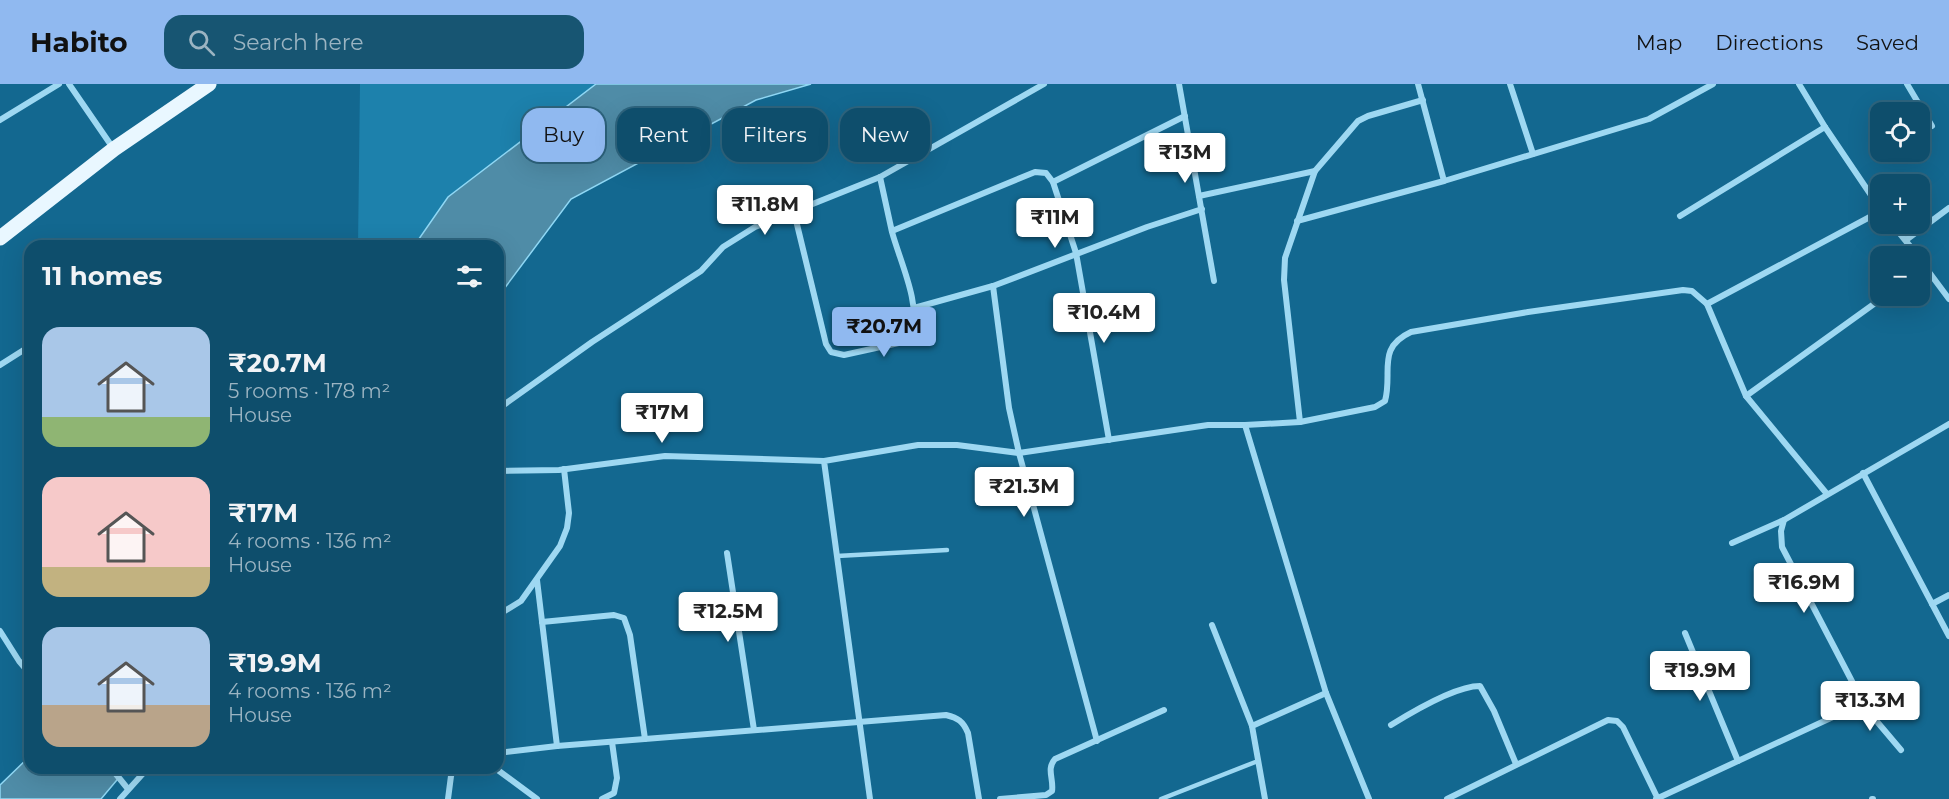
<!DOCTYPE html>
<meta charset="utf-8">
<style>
body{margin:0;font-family:Montserrat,sans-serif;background:#175572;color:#f1f3f6;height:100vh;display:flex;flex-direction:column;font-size:22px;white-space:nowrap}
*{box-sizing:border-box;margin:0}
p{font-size:20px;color:#9bb4c2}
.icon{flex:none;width:33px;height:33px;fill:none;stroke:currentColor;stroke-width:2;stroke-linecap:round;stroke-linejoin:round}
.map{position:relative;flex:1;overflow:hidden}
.panel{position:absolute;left:24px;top:156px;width:480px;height:534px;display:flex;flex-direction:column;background:#0e4e6c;border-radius:18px;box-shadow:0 6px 24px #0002,0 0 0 2px #2e657f}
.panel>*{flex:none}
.guide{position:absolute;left:522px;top:24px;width:570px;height:54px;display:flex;gap:12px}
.fabs{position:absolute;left:1870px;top:18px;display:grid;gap:12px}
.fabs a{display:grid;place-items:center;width:60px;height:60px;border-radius:12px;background:#0e4e6c;box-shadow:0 6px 24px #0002,0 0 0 2px #2e657f;font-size:30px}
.price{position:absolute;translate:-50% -51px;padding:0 14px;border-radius:6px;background:#fff;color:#222;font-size:20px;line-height:39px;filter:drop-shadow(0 2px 3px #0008)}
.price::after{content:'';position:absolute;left:50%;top:36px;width:18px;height:14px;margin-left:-9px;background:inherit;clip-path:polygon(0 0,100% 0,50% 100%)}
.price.selected{background:#90b9f0;color:#111}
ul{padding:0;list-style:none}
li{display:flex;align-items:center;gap:18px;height:150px;padding:0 18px}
li span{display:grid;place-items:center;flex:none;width:168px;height:120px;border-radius:18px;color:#555}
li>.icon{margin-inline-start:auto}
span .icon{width:72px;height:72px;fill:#fffc;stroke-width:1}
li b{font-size:26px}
h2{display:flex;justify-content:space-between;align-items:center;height:72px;padding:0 18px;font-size:26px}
.chip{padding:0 21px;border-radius:18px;background:#0e4e6c;box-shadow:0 6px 24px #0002,0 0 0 2px #2e657f;font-size:21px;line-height:54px}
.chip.selected{background:#90b9f0;color:#111}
header{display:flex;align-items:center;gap:36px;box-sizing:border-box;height:84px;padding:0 30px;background:#90b9f0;color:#111}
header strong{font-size:28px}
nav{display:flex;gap:33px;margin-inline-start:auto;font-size:21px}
.search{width:420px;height:54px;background:#175572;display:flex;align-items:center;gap:15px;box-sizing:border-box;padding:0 21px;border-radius:18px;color:#9bb4c2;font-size:22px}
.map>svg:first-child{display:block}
</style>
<header>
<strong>Habito</strong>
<div class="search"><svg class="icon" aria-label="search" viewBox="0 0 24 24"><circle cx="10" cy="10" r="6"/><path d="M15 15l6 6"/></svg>Search here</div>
<nav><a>Map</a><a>Directions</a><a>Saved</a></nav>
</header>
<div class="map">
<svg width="1949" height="715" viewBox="0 0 1949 715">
<rect width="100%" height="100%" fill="#136890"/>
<path fill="#1d81ac" d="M360 0H596L448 113 415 162H358Z"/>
<g fill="#4f8ca7" stroke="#90d8f5" stroke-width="1.5">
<path d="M596 0H811L756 16 571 115 498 213V162H414L448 113Z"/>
<path d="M30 672V684H127L101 715H0V701Z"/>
</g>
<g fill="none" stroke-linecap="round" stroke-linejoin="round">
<g stroke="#9ed8f2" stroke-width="4.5">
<path d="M837 472 947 466"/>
<path d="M1161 715 1258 677"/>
</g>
<g stroke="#9ed8f2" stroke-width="6">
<path d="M69 0 113 64"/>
<path d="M1179 0 1214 197"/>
<path d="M1418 0 1444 97"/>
<path d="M1510 0 1533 70"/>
<path d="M1799 0 1825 43 1881 126"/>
<path d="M1907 0 1932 42"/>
<path d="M0 36 59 0"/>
<path d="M1053 98 1185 32"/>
<path d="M1199 112 1315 87"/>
<path d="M794 128 826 260 831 268 844 271 903 258 913 252C920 218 901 180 892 148 888 130 884 111 880 93"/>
<path d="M1680 132 1825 43"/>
<path d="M1297 137 1444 97 1649 35 1713 0"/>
<path d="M1892 140 1918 172"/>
<path d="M892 147 1035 88 1046 89 1053 98 1076 169 1109 356"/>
<path d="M1906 156 1949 124"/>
<path d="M1920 176 1949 215"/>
<path d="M993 202 1009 324 1019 369 1097 657"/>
<path d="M1707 220 1881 127"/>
<path d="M914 224 993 202 1147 143 1202 125"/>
<path d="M0 281 30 262"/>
<path d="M1746 312 1885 212"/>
<path d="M498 325 592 258 701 187 723 163 755 143 880 93 1044 0"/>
<path d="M1300 338 1284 196 1285 174 1315 87 1358 37 1368 32 1423 16"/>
<path d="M1245 341 1326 609 1369 715"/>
<path d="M498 387 559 386 665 372 824 377"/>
<path d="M1863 389 1949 552"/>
<path d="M1732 459 1784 436"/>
<path d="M727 469 754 646"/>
<path d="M537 496 557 662"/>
<path d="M1932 520 1949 511"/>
<path d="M498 531 521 517 560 462 567 444 569 429 564 385"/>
<path d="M542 538 614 531 624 534 630 551 645 655"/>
<path d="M1212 541 1252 642 1265 715"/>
<path d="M0 547 19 577 30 590"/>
<path d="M1685 549 1738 677"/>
<path d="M1857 614 1901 666"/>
<path d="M1391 641C1412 628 1456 602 1480 602L1494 627 1516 680"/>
<path d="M1252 642 1326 609"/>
<path d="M498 669 557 662 946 631C958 634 963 637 968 649L979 715"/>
<path d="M111 684 128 705"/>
<path d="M495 684 537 715"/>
<path d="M120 715 148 684"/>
<path d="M448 715 451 692 454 684"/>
<path d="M602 715 614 709 617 694 612 658"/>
<path d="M870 715 824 377 918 361H957L1019 369 1208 341H1245L1300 338 1375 323 1385 317C1393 288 1376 264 1411 248L1528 228 1683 206 1692 207 1707 220 1746 312 1827 410"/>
<path d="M1000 715 1046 711 1052 707C1054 695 1046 685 1055 675L1164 626"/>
<path d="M1447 715 1608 636 1617 637 1623 643 1658 715"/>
<path d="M1656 715 1848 626C1855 620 1857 615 1856 605L1782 463 1781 447 1784 436 1949 340"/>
<path d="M1872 715H1873"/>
</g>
<path stroke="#e9f7ff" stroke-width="15" d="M0 154 114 65 209 0"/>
</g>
</svg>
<div class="fabs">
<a><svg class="icon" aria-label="locate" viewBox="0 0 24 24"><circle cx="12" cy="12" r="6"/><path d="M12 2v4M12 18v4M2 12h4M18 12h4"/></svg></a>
<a>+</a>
<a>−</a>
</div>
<b class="price" style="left:1185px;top:100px">₹13M</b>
<b class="price" style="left:765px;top:152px">₹11.8M</b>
<b class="price" style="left:1055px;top:165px">₹11M</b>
<b class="price" style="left:1104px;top:260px">₹10.4M</b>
<b class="price selected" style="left:884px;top:274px">₹20.7M</b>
<b class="price" style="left:662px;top:360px">₹17M</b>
<b class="price" style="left:1024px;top:434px">₹21.3M</b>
<b class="price" style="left:1804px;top:530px">₹16.9M</b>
<b class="price" style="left:728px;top:559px">₹12.5M</b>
<b class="price" style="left:1700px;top:618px">₹19.9M</b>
<b class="price" style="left:1870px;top:648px">₹13.3M</b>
<div class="guide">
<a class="chip selected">Buy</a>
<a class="chip">Rent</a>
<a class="chip">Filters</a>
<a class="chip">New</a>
</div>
<section class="panel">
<h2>11 homes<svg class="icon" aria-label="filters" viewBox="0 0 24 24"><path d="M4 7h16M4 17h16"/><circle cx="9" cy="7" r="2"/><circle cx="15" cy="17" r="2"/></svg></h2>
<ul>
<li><span style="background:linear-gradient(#a9c7e8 75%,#8fb573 0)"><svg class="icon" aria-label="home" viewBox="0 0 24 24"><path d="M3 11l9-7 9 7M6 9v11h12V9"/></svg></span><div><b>₹20.7M</b><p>5 rooms · 178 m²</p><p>House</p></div></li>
<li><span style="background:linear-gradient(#f6c9c9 75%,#c2b280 0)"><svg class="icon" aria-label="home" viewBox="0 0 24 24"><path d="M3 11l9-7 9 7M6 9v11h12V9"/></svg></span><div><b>₹17M</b><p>4 rooms · 136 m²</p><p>House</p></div></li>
<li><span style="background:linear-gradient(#a9c7e8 65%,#b9a48a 0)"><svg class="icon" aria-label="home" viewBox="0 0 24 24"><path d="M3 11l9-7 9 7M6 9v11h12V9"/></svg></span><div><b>₹19.9M</b><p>4 rooms · 136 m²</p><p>House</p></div></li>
</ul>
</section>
</div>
